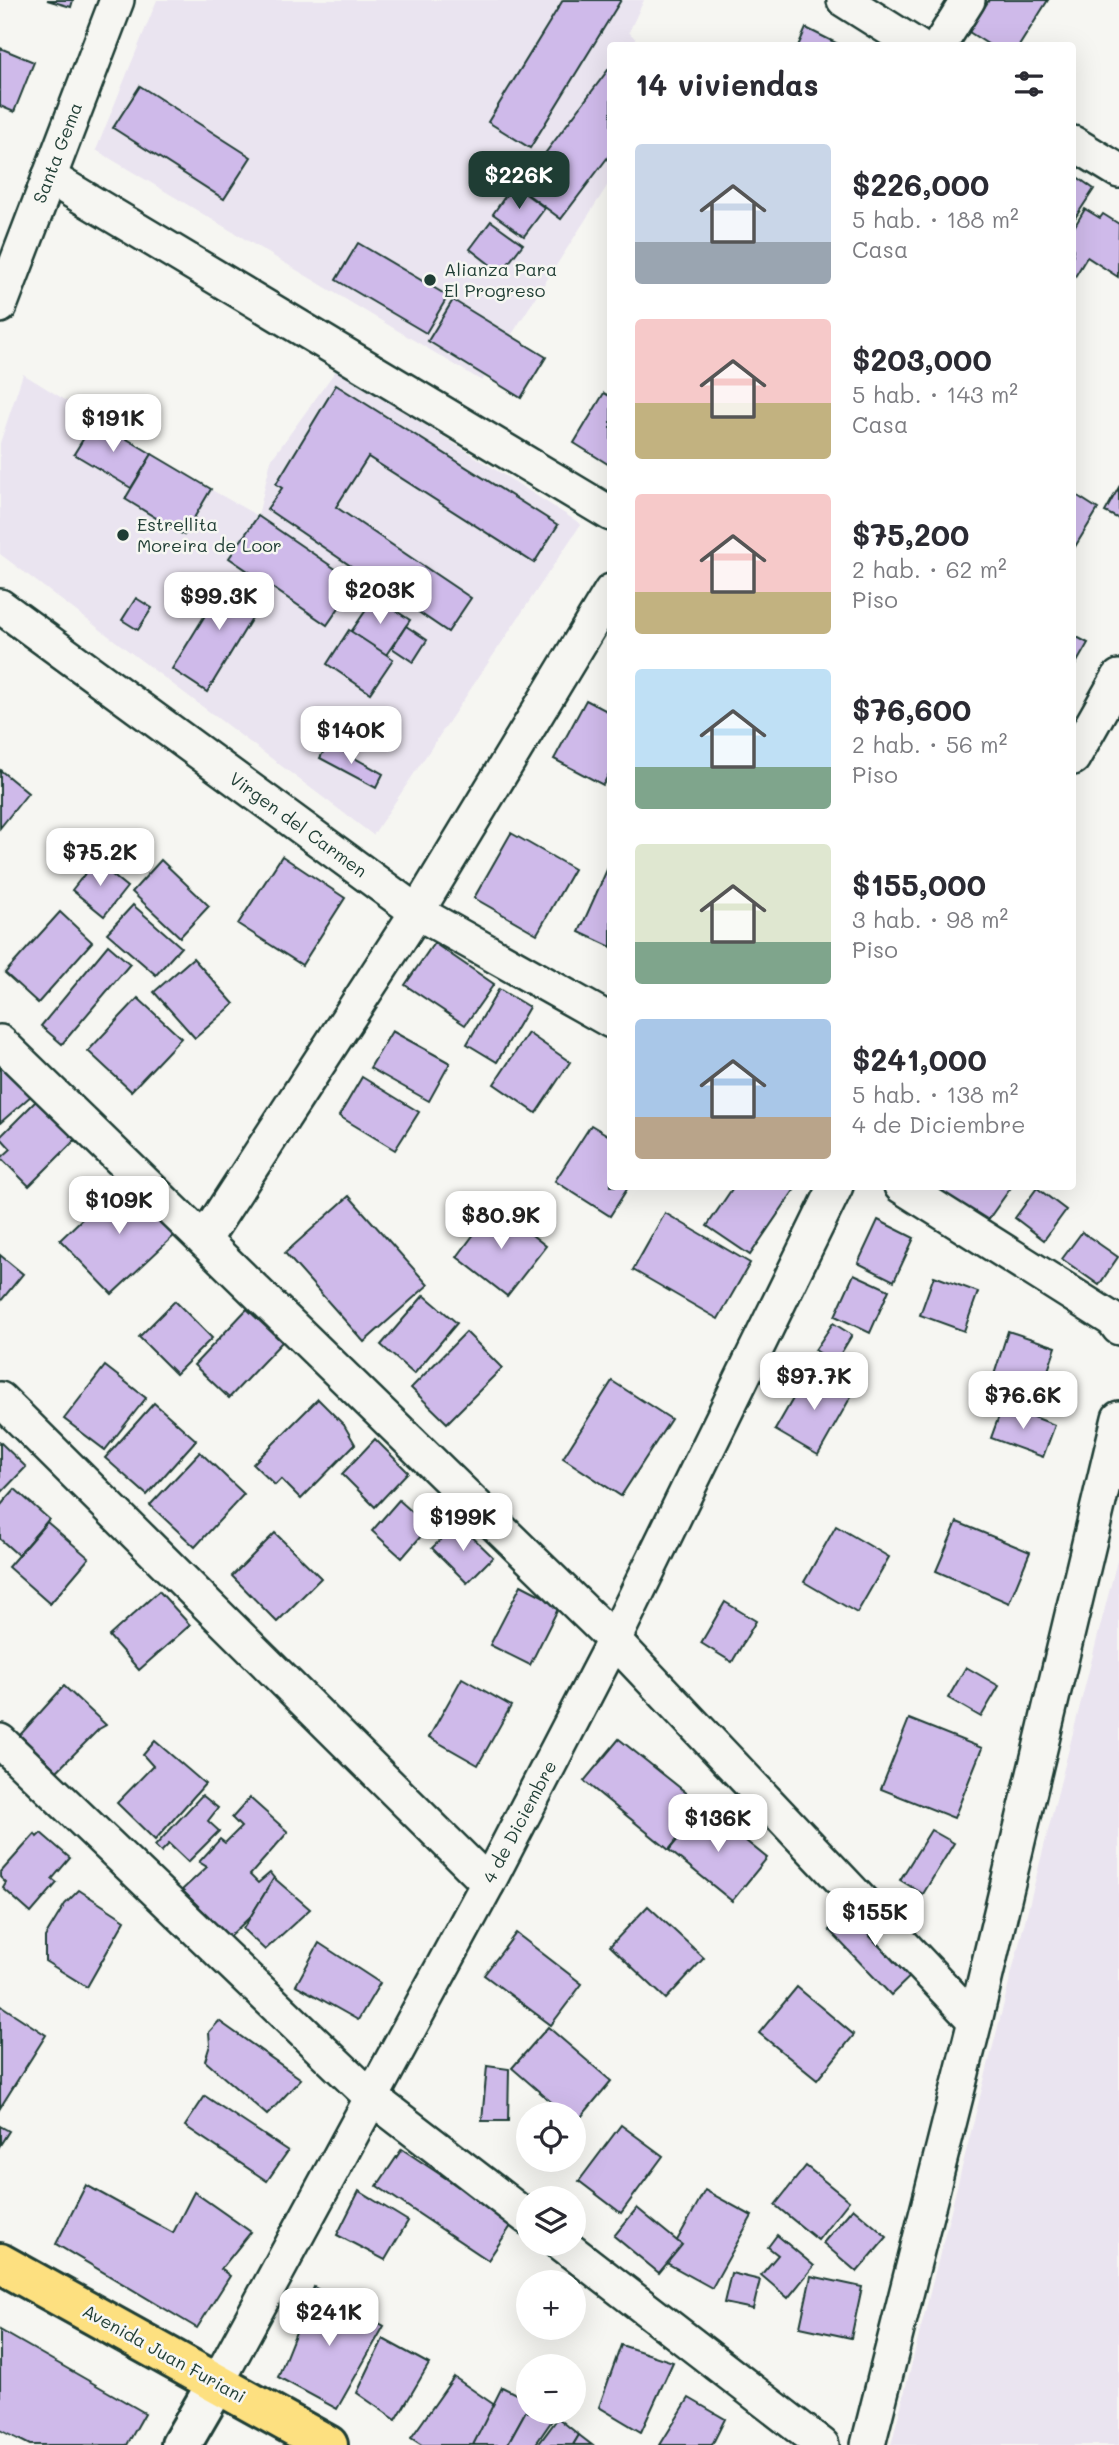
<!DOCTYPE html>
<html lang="es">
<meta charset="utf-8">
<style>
body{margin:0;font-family:Mali,sans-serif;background:#f2f2f3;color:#2b2b33;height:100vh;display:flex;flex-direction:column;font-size:26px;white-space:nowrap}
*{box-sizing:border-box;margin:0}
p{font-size:23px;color:#7c7c81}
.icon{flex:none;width:38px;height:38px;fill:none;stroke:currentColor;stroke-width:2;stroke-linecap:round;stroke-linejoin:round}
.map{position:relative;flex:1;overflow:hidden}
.details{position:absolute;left:607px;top:42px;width:469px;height:1148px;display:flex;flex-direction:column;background:#fff;border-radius:7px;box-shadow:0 7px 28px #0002}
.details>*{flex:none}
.tools{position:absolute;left:516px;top:2102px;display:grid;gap:14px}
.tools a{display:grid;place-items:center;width:70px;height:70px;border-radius:50%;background:#fff;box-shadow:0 7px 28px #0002;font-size:35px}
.price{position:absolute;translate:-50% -60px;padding:0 16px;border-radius:14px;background:#fff;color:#222;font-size:23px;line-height:46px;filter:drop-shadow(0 2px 4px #0008)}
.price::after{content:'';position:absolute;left:50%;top:42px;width:21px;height:16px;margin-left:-10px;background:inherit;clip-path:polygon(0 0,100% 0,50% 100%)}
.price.active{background:#1f3d34;color:#fff}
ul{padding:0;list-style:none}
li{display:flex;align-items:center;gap:21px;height:175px;padding:0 28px}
li span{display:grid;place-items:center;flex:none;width:196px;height:140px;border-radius:7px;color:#555}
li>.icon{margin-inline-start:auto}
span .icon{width:84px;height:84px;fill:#fffc;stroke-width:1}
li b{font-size:30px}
h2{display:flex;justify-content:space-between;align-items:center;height:84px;padding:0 28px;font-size:30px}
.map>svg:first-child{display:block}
</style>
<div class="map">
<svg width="1119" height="2445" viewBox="0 0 1119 2445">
<rect width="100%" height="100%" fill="#f6f6f2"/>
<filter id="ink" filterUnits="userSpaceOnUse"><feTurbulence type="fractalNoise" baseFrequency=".0143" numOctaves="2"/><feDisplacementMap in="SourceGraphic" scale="14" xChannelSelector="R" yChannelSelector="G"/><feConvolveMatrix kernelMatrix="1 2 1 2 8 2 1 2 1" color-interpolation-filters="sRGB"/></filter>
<g filter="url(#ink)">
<g fill="#eae4f0">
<path d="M157 0H644L629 32 641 45 611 46V180L482 381 96 150Z"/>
<path d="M337 369 581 524 373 835 0 554V443L23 374 210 489 258 516 271 460Z"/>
<path d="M1119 1553V2445H891Z"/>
</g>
<g fill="#cfbaea" stroke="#1f3d34" stroke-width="2">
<path d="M47 0H73L71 7Z"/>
<path d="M563 0H621L530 148 488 122Z"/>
<path d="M989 0H1048L1019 46H991L969 32Z"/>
<path d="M806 28 842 46H798Z"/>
<path d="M0 48 34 62 14 112 0 106Z"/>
<path d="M611 66V153L561 219 519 188Z"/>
<path d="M140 86 251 157 224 199 113 128Z"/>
<path d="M1073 174 1094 189 1073 221Z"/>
<path d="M513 185 545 208 524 236 493 214Z"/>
<path d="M1085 209 1100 218 1103 214 1119 224 1118 277 1087 257 1073 280V229Z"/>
<path d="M491 221 523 244 501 273 470 249Z"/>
<path d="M358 243 448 296 426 333 336 280Z"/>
<path d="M453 300 546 357 521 398 428 341Z"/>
<path d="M336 385 558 525 534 563 368 457 336 507 471 598 448 632 267 509 282 488 276 484Z"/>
<path d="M604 393 611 397V466L574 443Z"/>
<path d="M95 420 152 454 131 488 74 454Z"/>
<path d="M152 454 211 489 184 535 125 499Z"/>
<path d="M1119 487V519L1105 512Z"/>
<path d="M1073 493 1098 509 1073 550Z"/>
<path d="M258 516 356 583 327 625 229 558Z"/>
<path d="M231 573 266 595 207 692 172 669Z"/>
<path d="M375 597 410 620 386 655 351 632Z"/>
<path d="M136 598 152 608 138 630 122 620Z"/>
<path d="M406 626 427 640 413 662 392 648Z"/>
<path d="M349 630 393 659 370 693 327 664Z"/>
<path d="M1073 635 1088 643 1073 669Z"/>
<path d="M586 700 611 713V770L603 785 554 759Z"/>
<path d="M328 743 383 774 376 788 320 758Z"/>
<path d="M0 770 28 793 0 828Z"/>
<path d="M511 833 574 869 537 934 474 898Z"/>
<path d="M282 856 345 898 302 965 238 924Z"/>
<path d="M161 860 209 906 180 937 132 892Z"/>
<path d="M95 861 127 887 104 916 72 890Z"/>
<path d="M610 863H611V947L579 932Z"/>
<path d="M133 905 181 947 156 975 107 933Z"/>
<path d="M60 912 92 942 38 1003 5 973Z"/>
<path d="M434 943 494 984 465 1025 405 985Z"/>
<path d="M108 945 130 964 62 1044 41 1026Z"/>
<path d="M193 958 234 1004 195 1038 154 992Z"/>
<path d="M499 989 529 1007 497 1062 467 1044Z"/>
<path d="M138 998 181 1038 131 1091 88 1051Z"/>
<path d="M392 1031 450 1063 429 1101 370 1068Z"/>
<path d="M528 1033 570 1062 536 1113 494 1084Z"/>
<path d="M0 1059 32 1095 0 1123Z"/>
<path d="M362 1077 419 1112 395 1150 339 1116Z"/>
<path d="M41 1096 80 1135 29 1186 1 1158 11 1149 0 1137Z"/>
<path d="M591 1125 611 1137V1186H629L610 1216 555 1181Z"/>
<path d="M125 1178 177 1233 112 1294 60 1240Z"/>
<path d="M734 1186H797L750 1255 707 1226Z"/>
<path d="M934 1186H1012L985 1224Z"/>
<path d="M1037 1188 1066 1210 1044 1240 1015 1218Z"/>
<path d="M349 1196 428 1285 364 1342 285 1253Z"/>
<path d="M495 1206 546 1246 507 1296 457 1257Z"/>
<path d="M665 1213 750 1263 718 1319 633 1270Z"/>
<path d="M878 1220 914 1238 894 1281 858 1263Z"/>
<path d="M1082 1232 1118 1257 1099 1285 1062 1259Z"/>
<path d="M0 1255 23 1274 0 1302Z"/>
<path d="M854 1274 889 1290 870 1333 835 1316Z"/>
<path d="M934 1276 978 1292 964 1331 920 1315Z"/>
<path d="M424 1295 457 1323 414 1374 381 1345Z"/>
<path d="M175 1301 212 1338 176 1374 139 1337Z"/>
<path d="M247 1309 282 1342 229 1398 194 1365Z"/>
<path d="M833 1323 852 1335 835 1363 815 1350Z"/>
<path d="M1008 1331 1056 1347 1039 1397 992 1381Z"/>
<path d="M466 1332 502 1368 447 1423 411 1388Z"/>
<path d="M105 1366 146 1398 105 1450 64 1419Z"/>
<path d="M810 1369 853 1393 818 1455 775 1430Z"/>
<path d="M612 1381 671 1419 621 1496 563 1458Z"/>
<path d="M318 1399 344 1425 355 1444 301 1499 281 1479 275 1485 253 1464Z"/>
<path d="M154 1403 196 1440 147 1495 105 1458Z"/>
<path d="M1003 1405 1055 1425 1043 1457 991 1438Z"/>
<path d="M375 1439 408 1472 375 1507 342 1474Z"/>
<path d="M0 1442 26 1467 0 1494Z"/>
<path d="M200 1452 244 1494 195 1547 150 1505Z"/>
<path d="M15 1489 49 1519 18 1555 0 1539V1506Z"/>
<path d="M399 1500 429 1527 402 1558 372 1531Z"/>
<path d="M47 1522 89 1558 50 1604 8 1567Z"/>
<path d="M957 1522 1030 1552 1009 1603 936 1571Z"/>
<path d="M458 1523 493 1557 467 1583 432 1548Z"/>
<path d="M836 1526 889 1557 857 1613 804 1582Z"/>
<path d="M275 1533 321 1578 277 1622 232 1576Z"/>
<path d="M521 1585 560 1605 530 1665 490 1645Z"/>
<path d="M159 1591 190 1625 139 1670 109 1636Z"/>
<path d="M725 1602 756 1621 732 1662 701 1643Z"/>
<path d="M966 1667 999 1686 981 1717 948 1698Z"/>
<path d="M462 1678 511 1706 478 1765 429 1737Z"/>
<path d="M64 1686 106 1725 99 1729 57 1771 20 1735Z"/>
<path d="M909 1719 982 1748 954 1818 881 1789Z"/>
<path d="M619 1739 704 1807 669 1850 584 1781Z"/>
<path d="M155 1741 205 1784 155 1840 117 1803 153 1766 143 1755Z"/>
<path d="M202 1795 218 1808 208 1821 219 1831 188 1862 169 1844 161 1852 155 1846Z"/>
<path d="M250 1798 288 1832 250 1875 258 1883 270 1873 274 1878 251 1916 229 1937 182 1890 207 1867 199 1862 220 1839 225 1843 241 1827 232 1818Z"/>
<path d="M704 1807 767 1858 732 1901 669 1850Z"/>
<path d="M931 1830 954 1843 923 1894 900 1880Z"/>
<path d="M41 1833 70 1858 52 1879 57 1883 31 1913 3 1888 6 1883 0 1877V1873L35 1834 37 1837Z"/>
<path d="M274 1878 310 1909 265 1950 243 1929Z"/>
<path d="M79 1890 125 1920 87 1987 45 1961V1937L65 1904Z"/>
<path d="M858 1902 921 1966 891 1995 829 1930Z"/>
<path d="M648 1906 704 1958 666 1999 610 1946Z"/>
<path d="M516 1933 582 1984 551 2025 484 1975Z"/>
<path d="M319 1943 380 1983 358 2020 296 1985Z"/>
<path d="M797 1987 854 2035 817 2080 759 2033Z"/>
<path d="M0 2005 46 2035 0 2108Z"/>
<path d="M219 2021 301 2079 267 2115 205 2061 210 2045 209 2032Z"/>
<path d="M548 2027 611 2081 576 2123 574 2114H565L512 2068Z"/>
<path d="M487 2066 509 2069 508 2121H482Z"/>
<path d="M205 2096 288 2151 267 2181 185 2126Z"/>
<path d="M621 2125 663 2156 621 2213 579 2181Z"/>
<path d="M0 2126 9 2131 0 2145Z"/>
<path d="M402 2149 513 2223 488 2260 377 2186Z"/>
<path d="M806 2166 849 2201 818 2240 775 2205Z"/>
<path d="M86 2185 173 2233 194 2192 251 2232 221 2269 230 2276 197 2328 56 2244Z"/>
<path d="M705 2190 752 2216 712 2288 665 2262Z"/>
<path d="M359 2191 408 2221 385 2260 337 2235Z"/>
<path d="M637 2208 682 2245 659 2273 614 2236Z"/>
<path d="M853 2208 887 2237 857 2272 823 2243Z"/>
<path d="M777 2235 814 2266 788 2298 761 2275 778 2255 768 2247Z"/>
<path d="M731 2273 760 2280 753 2309 724 2303Z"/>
<path d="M811 2276 862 2287 851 2338 800 2327Z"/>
<path d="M314 2287 384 2326 337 2409 278 2377Z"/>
<path d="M0 2330 145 2413 127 2445H30L0 2430Z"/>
<path d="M383 2339 429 2364 396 2420 357 2393Z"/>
<path d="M621 2345 673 2362 641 2432 599 2407Z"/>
<path d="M454 2377 496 2406 474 2445H422L411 2438Z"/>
<path d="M502 2387 528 2400V2407L507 2445H473Z"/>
<path d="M689 2398 725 2419 712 2445H660Z"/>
<path d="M528 2407V2412H544L553 2419 535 2445H507Z"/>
<path d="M558 2418 579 2435 573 2445H538Z"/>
<path d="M579 2435 592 2445H573Z"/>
</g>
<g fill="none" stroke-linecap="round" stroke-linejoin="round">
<g stroke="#1f3d34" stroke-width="38">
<g id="street">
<path d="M844 0 917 46"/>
<path d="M939 46 968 0"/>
<path d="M1073 143 1119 171"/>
<path d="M49 177 611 514"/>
<path d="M0 306 117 0"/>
<path d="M0 606 417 912 611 1021"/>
<path d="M1073 758 1119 677"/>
<path d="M0 1042 614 1640 975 2021"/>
<path d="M901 1186 1113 1320 1119 1328"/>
<path d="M204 1240 417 912 611 591"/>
<path d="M0 1399 488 1883"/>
<path d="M0 1741 371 2097 528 2218"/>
<path d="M562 2244 822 2445"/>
<path d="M217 2383 488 1883 614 1640 836 1186"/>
<path d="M868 2445 975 2021 1119 1418"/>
</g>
</g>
<g stroke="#1f3d34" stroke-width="44">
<path id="secondary" d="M181 2445 217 2383"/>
</g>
<g stroke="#1f3d34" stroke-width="44">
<path id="primary" d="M0 2263 328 2445"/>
</g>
<use href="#street" stroke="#f6f6f2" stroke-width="33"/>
<use href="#secondary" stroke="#f6f6f2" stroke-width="38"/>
<use href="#primary" stroke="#fde080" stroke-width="38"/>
</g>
</g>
<g fill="#1f3d34" stroke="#f6f6f2" stroke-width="2.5">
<circle cx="430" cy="280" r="7"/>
<circle cx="123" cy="535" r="7"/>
</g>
<g text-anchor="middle" stroke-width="5" stroke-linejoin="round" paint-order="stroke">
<g font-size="18" fill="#1f3d34" stroke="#f6f6f2">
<text transform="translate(58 153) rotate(-69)" y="6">Santa Gema</text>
<text transform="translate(298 825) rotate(36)" y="6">Virgen del Carmen</text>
<text transform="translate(520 1822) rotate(-62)" y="6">4 de Diciembre</text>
<text transform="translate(164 2354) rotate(29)" y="6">Avenida Juan Furiani</text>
</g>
<g font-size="18" fill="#1f3d34" stroke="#f6f6f2" text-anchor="start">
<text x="444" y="276">Alianza Para<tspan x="444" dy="21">El Progreso</tspan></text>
<text x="137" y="531">Estrellita<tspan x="137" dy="21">Moreira de Loor</tspan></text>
</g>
</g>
</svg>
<div class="tools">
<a><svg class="icon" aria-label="locate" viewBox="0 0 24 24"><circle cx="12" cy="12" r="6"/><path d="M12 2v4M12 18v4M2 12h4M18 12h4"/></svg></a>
<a><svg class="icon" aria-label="layers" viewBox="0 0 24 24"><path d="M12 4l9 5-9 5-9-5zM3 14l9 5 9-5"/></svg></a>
<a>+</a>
<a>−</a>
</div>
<b class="price active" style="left:519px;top:211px">$226K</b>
<b class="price" style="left:113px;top:454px">$191K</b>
<b class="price" style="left:380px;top:626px">$203K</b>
<b class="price" style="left:219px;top:632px">$99.3K</b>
<b class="price" style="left:351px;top:766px">$140K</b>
<b class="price" style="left:100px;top:888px">$75.2K</b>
<b class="price" style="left:119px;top:1236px">$109K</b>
<b class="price" style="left:501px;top:1251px">$80.9K</b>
<b class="price" style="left:814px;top:1412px">$97.7K</b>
<b class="price" style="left:1023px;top:1431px">$76.6K</b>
<b class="price" style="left:463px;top:1553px">$199K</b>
<b class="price" style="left:718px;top:1854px">$136K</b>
<b class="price" style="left:875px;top:1948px">$155K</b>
<b class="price" style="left:329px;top:2348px">$241K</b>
<section class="details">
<h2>14 viviendas<svg class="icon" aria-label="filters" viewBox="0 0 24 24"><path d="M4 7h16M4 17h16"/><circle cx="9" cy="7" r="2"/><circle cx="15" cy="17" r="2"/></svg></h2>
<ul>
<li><span style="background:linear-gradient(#c9d6e8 70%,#9aa5b1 0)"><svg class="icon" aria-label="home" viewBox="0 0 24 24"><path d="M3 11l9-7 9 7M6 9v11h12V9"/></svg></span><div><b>$226,000</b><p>5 hab. · 188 m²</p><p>Casa</p></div></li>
<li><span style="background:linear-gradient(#f6c9c9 60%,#c2b280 0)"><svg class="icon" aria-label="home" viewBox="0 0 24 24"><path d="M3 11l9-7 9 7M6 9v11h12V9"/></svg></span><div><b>$203,000</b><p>5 hab. · 143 m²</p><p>Casa</p></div></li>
<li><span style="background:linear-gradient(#f6c9c9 70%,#c2b280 0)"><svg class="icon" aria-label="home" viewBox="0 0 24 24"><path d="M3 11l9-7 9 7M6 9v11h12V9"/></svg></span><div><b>$75,200</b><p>2 hab. · 62 m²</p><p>Piso</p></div></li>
<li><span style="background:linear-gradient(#bfe0f5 70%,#7fa58c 0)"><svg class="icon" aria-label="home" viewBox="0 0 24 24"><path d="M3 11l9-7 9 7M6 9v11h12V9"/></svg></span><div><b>$76,600</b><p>2 hab. · 56 m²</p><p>Piso</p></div></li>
<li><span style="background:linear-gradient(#dfe7d0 70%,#7fa58c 0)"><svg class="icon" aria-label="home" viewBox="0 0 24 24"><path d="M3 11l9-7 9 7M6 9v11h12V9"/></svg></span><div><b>$155,000</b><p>3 hab. · 98 m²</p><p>Piso</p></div></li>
<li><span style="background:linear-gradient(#a9c7e8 70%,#b9a48a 0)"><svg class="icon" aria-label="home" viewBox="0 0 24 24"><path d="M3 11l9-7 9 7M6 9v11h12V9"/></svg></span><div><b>$241,000</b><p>5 hab. · 138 m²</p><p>4 de Diciembre</p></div></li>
</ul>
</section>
</div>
